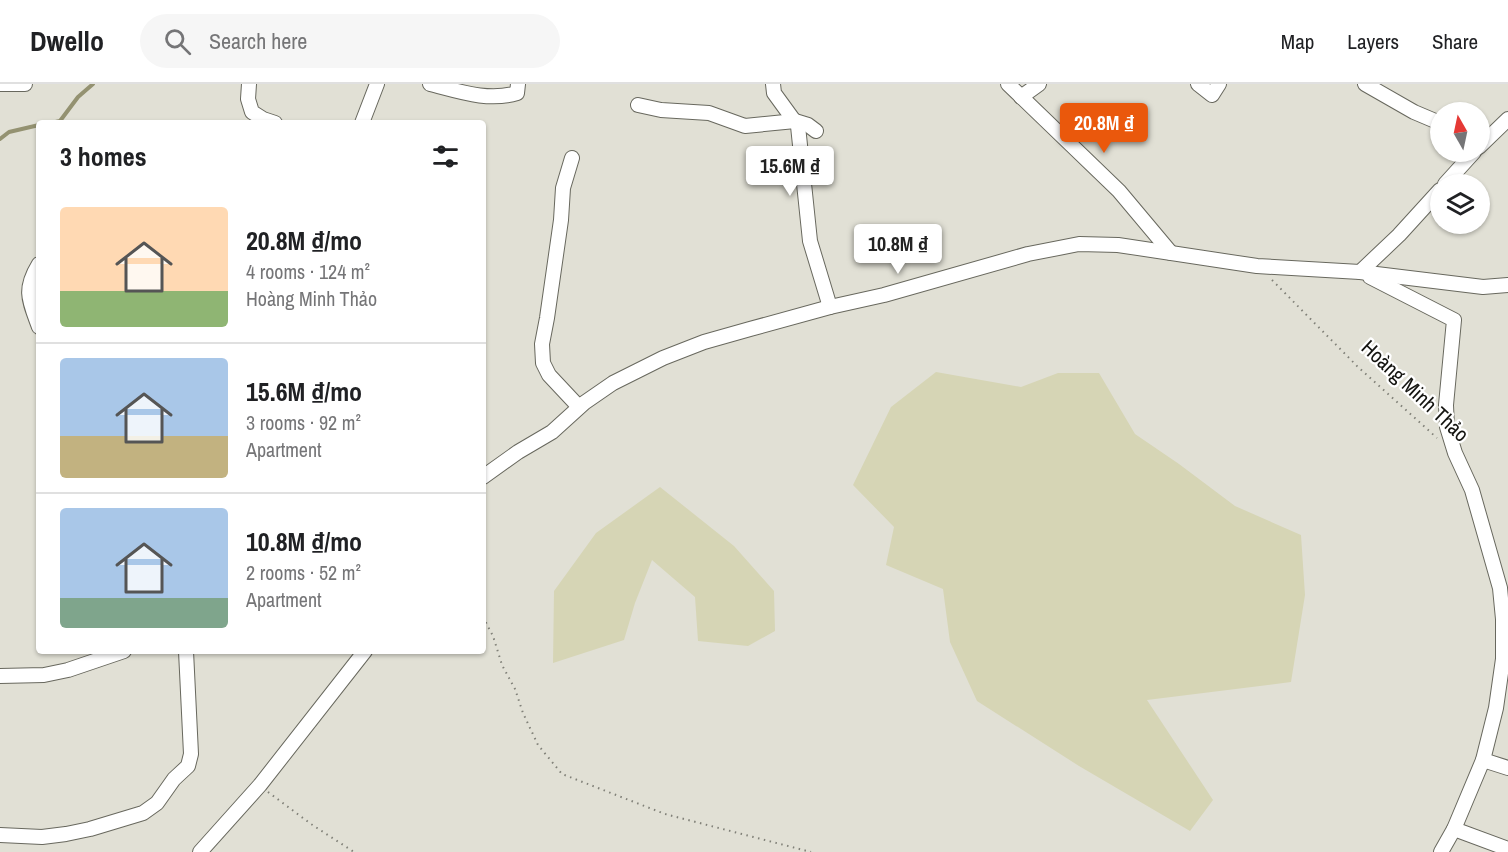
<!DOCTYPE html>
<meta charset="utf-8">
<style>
body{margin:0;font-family:"Archivo Narrow",sans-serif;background:#f6f6f6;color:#202124;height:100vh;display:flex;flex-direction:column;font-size:22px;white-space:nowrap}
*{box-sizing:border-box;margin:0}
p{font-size:20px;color:#757577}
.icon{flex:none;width:33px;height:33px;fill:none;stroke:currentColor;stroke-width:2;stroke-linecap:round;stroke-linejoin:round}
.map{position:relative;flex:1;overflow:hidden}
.drawer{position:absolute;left:36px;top:36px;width:450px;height:534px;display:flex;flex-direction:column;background:#fff;border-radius:6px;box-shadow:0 2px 4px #0004}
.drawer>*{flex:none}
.needle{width:39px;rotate:351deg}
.fabs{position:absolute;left:1430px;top:18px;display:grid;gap:12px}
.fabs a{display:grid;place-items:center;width:60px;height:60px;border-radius:50%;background:#fff;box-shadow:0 2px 4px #0004;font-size:30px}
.price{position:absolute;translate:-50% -51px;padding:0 14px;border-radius:6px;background:#fff;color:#222;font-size:20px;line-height:39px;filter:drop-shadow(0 2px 3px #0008)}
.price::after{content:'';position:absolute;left:50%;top:36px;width:18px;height:14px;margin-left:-9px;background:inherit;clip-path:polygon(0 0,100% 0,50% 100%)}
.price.active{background:#ea580c;color:#fff}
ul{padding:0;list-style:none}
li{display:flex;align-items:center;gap:18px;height:150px;padding:0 24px}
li+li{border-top:2px solid #e0e0e0}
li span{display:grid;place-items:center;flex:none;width:168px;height:120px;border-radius:6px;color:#555}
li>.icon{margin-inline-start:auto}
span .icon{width:72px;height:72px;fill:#fffc;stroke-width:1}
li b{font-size:26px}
h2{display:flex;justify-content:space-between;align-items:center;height:72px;padding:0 24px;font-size:26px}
header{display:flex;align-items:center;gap:36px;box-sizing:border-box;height:84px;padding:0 30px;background:#fff;border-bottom:2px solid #e0e0e0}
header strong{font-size:28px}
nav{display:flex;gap:33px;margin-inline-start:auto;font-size:21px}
.search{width:420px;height:54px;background:#f6f6f6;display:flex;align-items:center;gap:15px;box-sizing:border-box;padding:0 21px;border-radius:33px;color:#757577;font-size:22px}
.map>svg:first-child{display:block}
</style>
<header>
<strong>Dwello</strong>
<div class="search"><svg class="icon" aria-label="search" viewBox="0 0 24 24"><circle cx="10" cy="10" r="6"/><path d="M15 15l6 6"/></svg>Search here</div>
<nav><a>Map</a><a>Layers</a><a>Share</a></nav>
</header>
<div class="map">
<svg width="1508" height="768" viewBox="0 0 1508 768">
<rect width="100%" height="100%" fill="#e1e0d5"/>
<g fill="#d6d5b5">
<path d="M936 288 1021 303 1058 289H1099L1135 350 1179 380 1235 422 1301 451 1305 511 1291 598 1147 616 1213 716 1190 747 1079 682 977 617 950 558 943 505 886 481 894 443 853 401 891 323Z"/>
<path d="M660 403 734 462 774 507 775 547 748 562 698 557 695 513 652 476 635 519 624 556 553 579 554 507 596 449Z"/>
</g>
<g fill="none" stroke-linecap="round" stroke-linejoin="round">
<g stroke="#949271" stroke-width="4">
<path d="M51 39 60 37 78 13 93 0"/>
<path d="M0 55 9 48 39 41"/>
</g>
<g stroke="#68685e" stroke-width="16">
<g id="minor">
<path d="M0 0H25"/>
<path d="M249 0 248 15 252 28 263 35 275 39"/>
<path d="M430 0C458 7 488 18 517 9L518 0"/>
<path d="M773 0 774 9 798 42 810 157 830 223"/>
<path d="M1008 0 1119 107 1171 169"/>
<path d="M1198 0 1212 11 1219 0"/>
<path d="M1365 0 1414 28 1440 39"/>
<path d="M1021 13 1039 0"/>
<path d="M638 21 661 26 709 29 745 42 795 37 808 41 816 47"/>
<path d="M362 39 377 0"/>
<path d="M1479 63 1508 35"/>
<path d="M572 74 563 104 561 136 547 234 542 260 543 279 549 291 579 323"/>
<path d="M1445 100 1474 68"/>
<path d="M39 180C23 206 29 216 39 243"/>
<path d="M1360 188 1399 151 1440 106"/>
<path d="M1370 193 1454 236 1446 321 1447 343 1455 369 1472 406 1500 504 1503 535V575L1496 624 1483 676 1454 745 1441 768"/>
<path d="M483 393 518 368 552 348 584 319 613 299 663 274 704 258 750 245 830 223 884 211 1028 170 1079 160 1118 161 1257 182 1360 188 1483 203 1508 201"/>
<path d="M0 592 44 591 68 586 124 567"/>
<path d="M1483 676 1508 684"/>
<path d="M1454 745 1508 765"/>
<path d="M0 751 42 753 66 750 90 745 143 729 157 719 174 695 188 682 191 670 186 567"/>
<path d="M200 768 260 701 365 567"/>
</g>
</g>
<g stroke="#808078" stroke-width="2" stroke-dasharray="1.5 4.5" stroke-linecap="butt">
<path d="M1272 196 1357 282 1437 354"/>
<path d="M483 533 493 552 502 581 515 605 523 629 538 661 562 690 665 730 811 768"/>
<path d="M268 708 311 740 354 768"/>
</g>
<use href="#minor" stroke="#fff" stroke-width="14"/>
</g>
<g text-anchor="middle" stroke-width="4.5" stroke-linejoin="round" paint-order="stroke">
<g font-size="21" fill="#141410" stroke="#fff">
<text transform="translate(1415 307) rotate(43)" y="7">Hoàng Minh Thảo</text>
</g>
</g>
</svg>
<div class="fabs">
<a><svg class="needle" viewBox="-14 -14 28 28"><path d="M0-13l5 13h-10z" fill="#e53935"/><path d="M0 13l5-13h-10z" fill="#757577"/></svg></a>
<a><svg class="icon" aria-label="layers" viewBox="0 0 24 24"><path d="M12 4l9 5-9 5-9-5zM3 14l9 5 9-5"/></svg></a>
</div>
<b class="price active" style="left:1104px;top:70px">20.8M ₫</b>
<b class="price" style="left:790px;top:113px">15.6M ₫</b>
<b class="price" style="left:898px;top:191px">10.8M ₫</b>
<section class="drawer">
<h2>3 homes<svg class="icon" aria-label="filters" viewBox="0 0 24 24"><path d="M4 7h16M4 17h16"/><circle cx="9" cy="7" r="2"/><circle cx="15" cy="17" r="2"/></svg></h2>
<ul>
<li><span style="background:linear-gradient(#ffd9b3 70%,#8fb573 0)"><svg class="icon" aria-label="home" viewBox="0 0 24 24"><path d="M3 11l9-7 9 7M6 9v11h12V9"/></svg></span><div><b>20.8M ₫/mo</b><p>4 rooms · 124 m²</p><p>Hoàng Minh Thảo</p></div></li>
<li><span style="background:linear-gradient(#a9c7e8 65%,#c2b280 0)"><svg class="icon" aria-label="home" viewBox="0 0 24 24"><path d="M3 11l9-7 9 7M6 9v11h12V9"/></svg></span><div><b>15.6M ₫/mo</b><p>3 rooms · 92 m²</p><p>Apartment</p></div></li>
<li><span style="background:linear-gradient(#a9c7e8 75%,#7fa58c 0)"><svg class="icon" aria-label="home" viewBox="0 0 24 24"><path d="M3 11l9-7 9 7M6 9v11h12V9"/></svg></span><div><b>10.8M ₫/mo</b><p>2 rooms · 52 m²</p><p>Apartment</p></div></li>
</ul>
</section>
</div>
